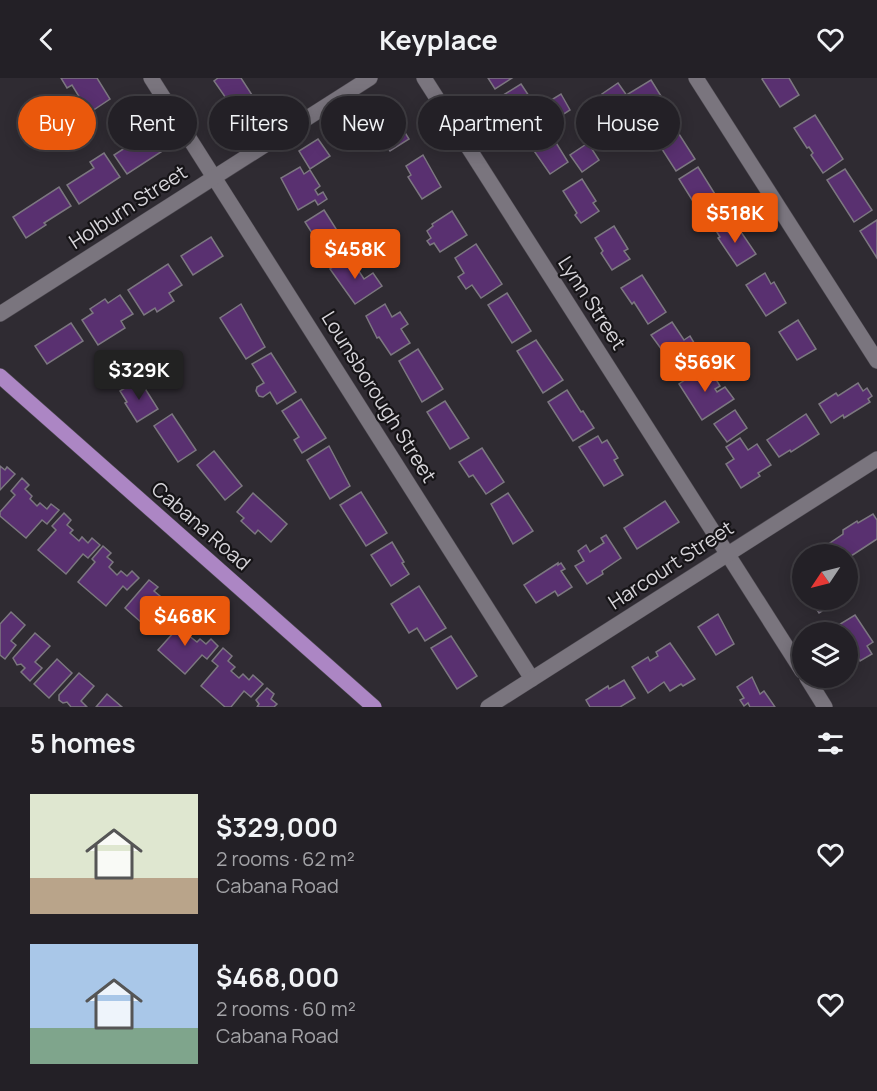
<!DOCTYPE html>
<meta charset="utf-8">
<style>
body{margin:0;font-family:Manrope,sans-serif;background:#2f2d32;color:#f1f3f6;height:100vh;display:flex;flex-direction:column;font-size:22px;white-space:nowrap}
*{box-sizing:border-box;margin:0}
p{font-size:20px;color:#a3a3a7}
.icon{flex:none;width:33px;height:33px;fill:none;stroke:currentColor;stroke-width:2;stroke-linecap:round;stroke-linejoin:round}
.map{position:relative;height:629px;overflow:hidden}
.panel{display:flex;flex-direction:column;background:#232026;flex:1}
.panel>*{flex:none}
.guide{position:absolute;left:18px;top:18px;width:842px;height:54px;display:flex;gap:12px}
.needle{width:39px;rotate:235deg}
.fabs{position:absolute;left:792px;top:466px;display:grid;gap:12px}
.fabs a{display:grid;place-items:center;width:66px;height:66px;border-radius:50%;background:#232026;box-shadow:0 3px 15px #0003,0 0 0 2px #403e43;font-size:30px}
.price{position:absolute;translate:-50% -51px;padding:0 14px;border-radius:6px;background:#ea580c;color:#fff;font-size:20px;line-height:39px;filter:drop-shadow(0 2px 3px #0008)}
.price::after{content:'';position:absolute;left:50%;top:36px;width:18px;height:14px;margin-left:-9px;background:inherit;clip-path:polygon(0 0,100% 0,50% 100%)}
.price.current{background:#222;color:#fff}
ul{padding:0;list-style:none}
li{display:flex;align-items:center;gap:18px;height:150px;padding:0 30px}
li span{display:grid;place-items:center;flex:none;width:168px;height:120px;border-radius:0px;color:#555}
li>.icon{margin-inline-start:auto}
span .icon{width:72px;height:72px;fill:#fffc;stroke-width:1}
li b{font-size:26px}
h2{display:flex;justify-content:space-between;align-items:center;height:72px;padding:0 30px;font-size:26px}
.tag{padding:0 21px;border-radius:27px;background:#232026;box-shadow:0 3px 15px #0003,0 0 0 2px #403e43;font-size:21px;line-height:54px}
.tag.current{background:#ea580c;color:#fff}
header{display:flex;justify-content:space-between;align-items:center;height:78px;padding:0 30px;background:#232026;font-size:27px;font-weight:700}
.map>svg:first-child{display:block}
</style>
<header><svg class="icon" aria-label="back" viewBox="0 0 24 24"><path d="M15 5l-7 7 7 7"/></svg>Keyplace<svg class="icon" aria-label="heart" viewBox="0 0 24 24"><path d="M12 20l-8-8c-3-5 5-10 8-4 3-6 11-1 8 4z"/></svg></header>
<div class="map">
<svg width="877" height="629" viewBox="0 0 877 629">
<rect width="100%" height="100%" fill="#2f2b32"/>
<g fill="#593070" stroke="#7c7780" stroke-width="1.5">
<path d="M61 0H97L110 21 89 35 72 7 67 10Z"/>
<path d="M218 0H241L263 34 244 46 214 3Z"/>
<path d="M488 0H512L495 11Z"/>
<path d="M763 0H789L799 17 780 29 762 1Z"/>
<path d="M651 2 661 18 658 20 666 33 629 57 619 42 629 35 627 33 635 27 628 16Z"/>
<path d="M618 5 630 22 613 33 602 16Z"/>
<path d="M521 6 541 36 521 48 500 19Z"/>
<path d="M561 16 570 32 553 43 543 27Z"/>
<path d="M391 32 409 61 390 73 372 44Z"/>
<path d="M815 37 843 81 823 95 811 77 813 75 809 69 807 70 794 50Z"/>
<path d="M670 42 695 81 676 93 651 54Z"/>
<path d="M154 51 167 70 127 96 114 77Z"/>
<path d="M550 55 568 84 550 96 530 67Z"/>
<path d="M318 61 330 78 310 91 299 73Z"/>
<path d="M588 65 599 82 582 94 570 77Z"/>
<path d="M104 75 120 99 79 126 67 107 94 90 90 84Z"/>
<path d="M423 77 441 109 422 121 408 99 411 97 406 88Z"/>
<path d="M300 89 304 96 310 92 320 108 315 112 318 117 323 114 327 121 318 127 315 122 298 132 281 100Z"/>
<path d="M698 89 723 129 704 141 679 101Z"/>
<path d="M845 91 872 132 854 144 827 102Z"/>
<path d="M582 101 596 123 593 125 599 133 581 145 575 137 577 135 563 113Z"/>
<path d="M59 109 71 128 44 145 46 147 26 160 13 139Z"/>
<path d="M324 132 338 154 335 156 340 164 322 176 311 159 314 158 305 144Z"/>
<path d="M452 133 467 157 440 174 434 165 430 167 427 163 431 160 427 153 433 148 432 146Z"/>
<path d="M877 142V180L860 153Z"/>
<path d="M722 146 728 154 737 148 756 176 737 188 718 160 720 159 715 151Z"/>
<path d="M614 148 628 171 624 173 630 181 612 192 601 175 603 173 595 160Z"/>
<path d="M211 159 223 178 193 197 181 178Z"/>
<path d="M476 166 502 206 481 220 472 207 466 211 458 199 464 195 455 180Z"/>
<path d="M349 178 364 201 373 195 382 208 355 226 330 191Z"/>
<path d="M168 186 182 207 169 215 174 223 157 234 155 230 144 237 128 212Z"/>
<path d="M765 195 771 206 774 204 786 225 766 238 746 207Z"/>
<path d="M642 197 666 234 648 246 634 224 632 226 621 210Z"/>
<path d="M507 215 531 253 512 265 488 227Z"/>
<path d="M120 217 133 236 121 243 125 250 98 267 82 242 93 235 90 231 105 221 108 225Z"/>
<path d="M241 226 265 269 246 281 220 240Z"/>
<path d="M385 226 392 239 400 234 408 246 401 251 410 265 391 277 379 259 377 260 366 238Z"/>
<path d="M798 242 816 271 797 282 779 254Z"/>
<path d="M672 244 684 262 690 258 702 278 678 294 651 257Z"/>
<path d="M71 245 83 263 47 286 35 268Z"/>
<path d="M536 262 563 302 543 315 517 273Z"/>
<path d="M418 271 443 311 422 324 399 283Z"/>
<path d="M271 275 296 314 277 326 270 314 263 319 259 318 256 313 257 309 264 305 252 286Z"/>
<path d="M707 287 720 308 715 311 717 314 725 309 734 321 702 342 679 306Z"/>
<path d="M139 301 158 331 137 344 125 325 127 324 120 313Z"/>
<path d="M858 305 863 313 867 310 872 318 868 321 870 324 844 340 843 337 831 345 819 326 836 315 838 318Z"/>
<path d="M567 312 581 334 583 333 594 350 573 363 548 324Z"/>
<path d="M301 321 326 360 302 375 294 362 299 359 282 333Z"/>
<path d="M445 323 469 360 450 371 427 334Z"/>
<path d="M735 332 747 350 727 364 714 346Z"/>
<path d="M172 336 196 372 178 384 154 348Z"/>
<path d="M806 336 819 356 791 374 790 372 779 379 767 362Z"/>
<path d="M598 358 602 365 607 362 618 380 614 382 623 397 604 408 579 369Z"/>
<path d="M740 360 748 372 757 366 771 387 758 395 760 398 741 410 726 386 734 381 726 369Z"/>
<path d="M329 368 350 408 330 421 307 382Z"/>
<path d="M482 370 504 404 486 416 473 397 469 399 459 384Z"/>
<path d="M214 373 242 408 225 422 197 387Z"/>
<path d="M0 388 5 392 7 389 15 396 0 412Z"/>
<path d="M22 400 29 407 25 411 32 418 30 421 37 428 40 425 47 431 51 426 59 432 47 446 42 442 26 460 0 438V434L15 417 11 413Z"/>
<path d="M361 414 387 455 366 468 340 427Z"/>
<path d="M253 415 287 446 271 464 258 452 255 456 241 443 244 440 237 434Z"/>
<path d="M508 415 533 453 513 466 491 426Z"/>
<path d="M665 423 679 444 637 471 624 450Z"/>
<path d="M64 435 71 442 67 447 73 452 70 455 79 463 82 459 88 465 92 460 100 467 88 480 83 476 66 496 38 472 56 452 52 448Z"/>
<path d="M873 436 877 442V461L848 480V477H838L830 465 843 456V452L857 443 858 445Z"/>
<path d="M606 457 621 480 602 493 603 496 587 506 575 488 584 483 578 473 586 467 590 474 604 465 601 460Z"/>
<path d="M392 464 404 484 402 485 409 496 391 508 371 477Z"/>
<path d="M103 468 111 475 107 479 113 484 109 489 117 497 121 493 127 498 132 493 139 500 127 512 123 508 106 528 78 504 95 484 92 481Z"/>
<path d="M558 485V487L561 485 565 491 561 493 572 509 558 518 555 513 536 525 524 507Z"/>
<path d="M149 502 158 509 154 513 166 523 169 519 177 526 152 554 125 530Z"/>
<path d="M419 508 446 550 425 563 417 550 409 555 391 526Z"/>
<path d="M811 522H840L819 535Z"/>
<path d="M11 534 25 547 11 563 16 567 5 581 0 577V546Z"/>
<path d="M183 536 190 542 186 547 192 553 188 557 197 564 200 561 206 566 211 561 218 568 207 581 202 577 185 596 158 572 175 553 171 549Z"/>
<path d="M718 536 734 566 716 577 698 549Z"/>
<path d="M855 537 873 564 867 568 872 576 860 583 848 563V555H842L837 548Z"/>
<path d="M35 555 50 568 35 584 42 590 30 603 21 594 25 590 21 586 17 587 13 580Z"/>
<path d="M451 558 477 598 457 611 431 570Z"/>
<path d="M670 565 695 601 683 608 681 606 670 613 664 604 648 615 632 589 648 579 650 583 658 578 656 574Z"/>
<path d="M223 570 232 578 228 583 235 589 231 593 239 600 243 596 249 602 253 597 263 606 251 619 244 613 231 629H225L201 608 218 588 212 583Z"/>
<path d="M57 581 72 595 49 620 34 606Z"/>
<path d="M79 595 94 608 81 623 87 629H71L67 624 63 625 59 622V617Z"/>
<path d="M752 599 760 616 764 613 775 629H750L748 625 744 628 740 622 744 620 737 609Z"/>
<path d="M624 602 635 620 620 629H590L586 622 608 608 609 611Z"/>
<path d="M267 610 274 616 271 621 277 626 274 629H257L259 626 256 622Z"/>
<path d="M107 616 122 629H96Z"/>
</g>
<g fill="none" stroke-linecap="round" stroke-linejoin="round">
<g stroke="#4d4950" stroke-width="16">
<g id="minor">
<path d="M151 0 532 601"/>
<path d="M424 0 802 593"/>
<path d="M696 0 877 283"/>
<path d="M0 236 370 0"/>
<path d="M807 600 825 629"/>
<path d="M488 629 877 381"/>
</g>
</g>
<g stroke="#4d4950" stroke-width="16">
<path id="major" d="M0 298 374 629"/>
</g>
<use href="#minor" stroke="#7a757e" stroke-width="15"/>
<use href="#major" stroke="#ac86c4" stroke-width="15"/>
</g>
<g text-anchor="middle" stroke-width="4.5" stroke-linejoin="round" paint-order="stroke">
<g font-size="20" fill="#d7d5da" stroke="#161417">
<text transform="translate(128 129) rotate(-33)" y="7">Holburn Street</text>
<text transform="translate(592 225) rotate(57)" y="7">Lynn Street</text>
<text transform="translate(379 319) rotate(58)" y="7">Lounsborough Street</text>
<text transform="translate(201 448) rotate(41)" y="7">Cabana Road</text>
<text transform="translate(671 487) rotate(-33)" y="7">Harcourt Street</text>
</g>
</g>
</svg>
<div class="fabs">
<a><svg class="needle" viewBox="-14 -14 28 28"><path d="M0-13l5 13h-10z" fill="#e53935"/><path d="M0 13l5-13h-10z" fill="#a3a3a7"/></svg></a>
<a><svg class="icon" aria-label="layers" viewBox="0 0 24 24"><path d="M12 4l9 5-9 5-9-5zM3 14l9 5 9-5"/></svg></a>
</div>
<b class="price" style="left:735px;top:166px">$518K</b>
<b class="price" style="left:355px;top:202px">$458K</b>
<b class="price" style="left:705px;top:315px">$569K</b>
<b class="price current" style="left:139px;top:323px">$329K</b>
<b class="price" style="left:185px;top:569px">$468K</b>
<div class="guide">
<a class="tag current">Buy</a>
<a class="tag">Rent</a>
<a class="tag">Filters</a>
<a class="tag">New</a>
<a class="tag">Apartment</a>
<a class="tag">House</a>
</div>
</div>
<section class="panel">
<h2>5 homes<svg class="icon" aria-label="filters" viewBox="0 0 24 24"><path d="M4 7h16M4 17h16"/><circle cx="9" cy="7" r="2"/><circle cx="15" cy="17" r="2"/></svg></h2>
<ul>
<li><span style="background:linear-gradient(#dfe7d0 70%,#b9a48a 0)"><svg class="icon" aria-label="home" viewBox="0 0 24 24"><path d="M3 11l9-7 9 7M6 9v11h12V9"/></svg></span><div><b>$329,000</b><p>2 rooms · 62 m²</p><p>Cabana Road</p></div><svg class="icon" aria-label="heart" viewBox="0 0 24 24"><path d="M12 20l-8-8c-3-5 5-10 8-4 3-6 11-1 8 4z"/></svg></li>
<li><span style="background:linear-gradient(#a9c7e8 70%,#7fa58c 0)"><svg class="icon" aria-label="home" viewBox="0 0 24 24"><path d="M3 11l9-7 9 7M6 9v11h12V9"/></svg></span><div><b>$468,000</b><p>2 rooms · 60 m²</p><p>Cabana Road</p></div><svg class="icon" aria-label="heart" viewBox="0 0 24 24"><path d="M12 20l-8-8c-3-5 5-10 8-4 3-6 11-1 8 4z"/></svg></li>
</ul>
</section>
